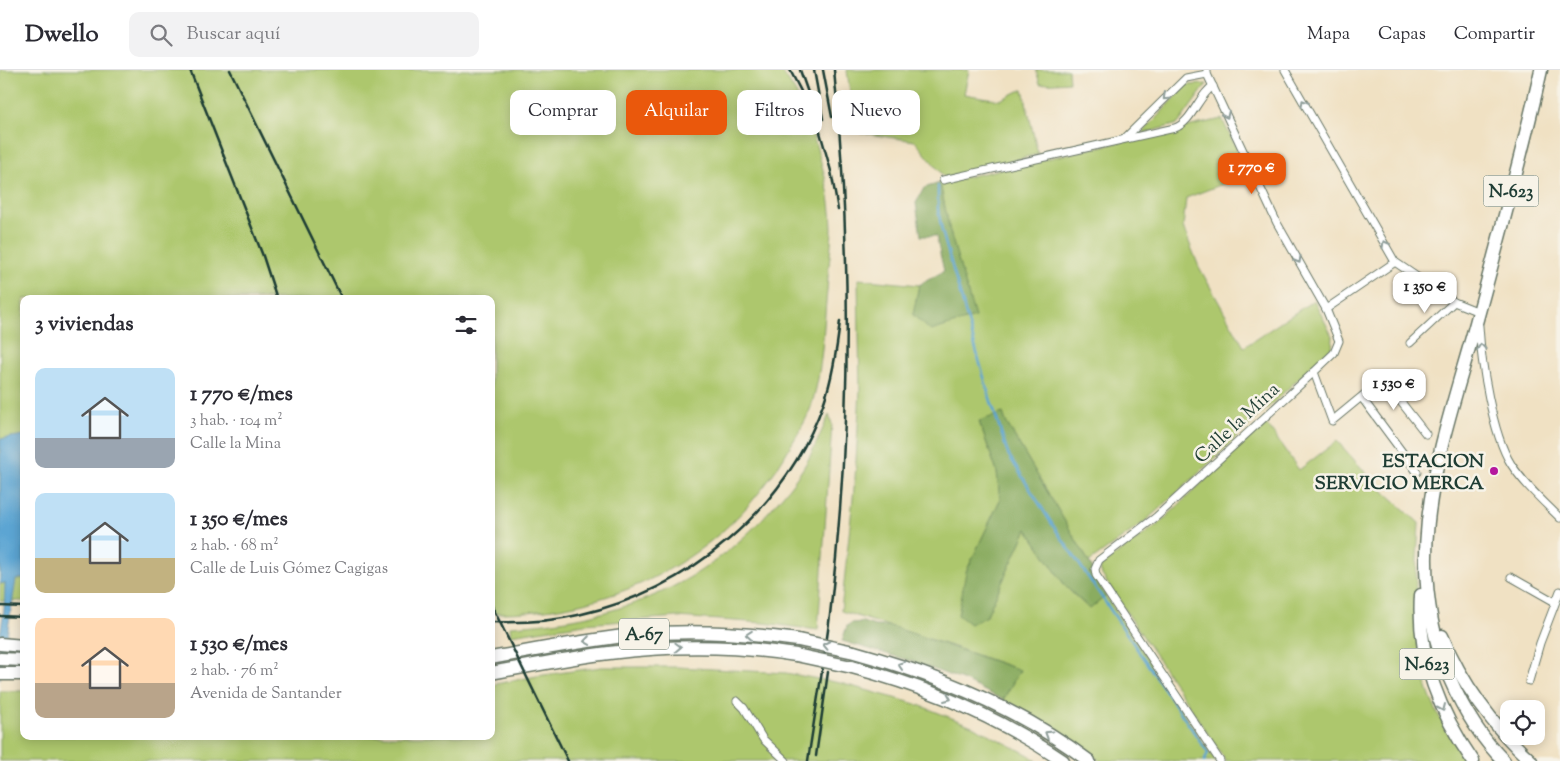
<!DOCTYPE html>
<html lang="es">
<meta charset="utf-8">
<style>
body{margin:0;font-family:"Sorts Mill Goudy",serif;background:#f2f2f3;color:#2b2b33;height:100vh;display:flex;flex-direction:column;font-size:19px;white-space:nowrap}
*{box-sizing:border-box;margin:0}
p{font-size:16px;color:#7c7c81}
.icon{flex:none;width:28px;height:28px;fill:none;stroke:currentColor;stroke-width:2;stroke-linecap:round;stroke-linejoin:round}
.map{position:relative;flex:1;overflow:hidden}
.drawer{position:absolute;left:20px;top:225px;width:475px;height:445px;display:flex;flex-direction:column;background:#fff;border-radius:10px;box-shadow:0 2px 12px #0003}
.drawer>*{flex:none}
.top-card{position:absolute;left:510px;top:20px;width:475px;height:45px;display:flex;gap:10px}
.tools{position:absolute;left:1500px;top:630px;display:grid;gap:10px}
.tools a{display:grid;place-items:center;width:45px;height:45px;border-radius:10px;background:#fff;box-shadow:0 2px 12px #0003;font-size:25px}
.price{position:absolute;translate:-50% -42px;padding:0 11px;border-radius:10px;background:#fff;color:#222;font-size:16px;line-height:32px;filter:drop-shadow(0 1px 2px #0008)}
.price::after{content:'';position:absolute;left:50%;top:30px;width:15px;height:11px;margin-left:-8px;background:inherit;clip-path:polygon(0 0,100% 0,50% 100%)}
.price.selected{background:#ea580c;color:#fff}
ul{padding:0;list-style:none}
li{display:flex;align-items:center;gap:15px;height:125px;padding:0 15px}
li span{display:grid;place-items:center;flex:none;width:140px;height:100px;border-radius:10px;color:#555}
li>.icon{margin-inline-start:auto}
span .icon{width:60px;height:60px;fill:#fffc;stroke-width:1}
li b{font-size:21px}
h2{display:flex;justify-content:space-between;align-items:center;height:60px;padding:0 15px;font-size:21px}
.chip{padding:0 18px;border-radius:10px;background:#fff;box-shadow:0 2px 12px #0003;font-size:18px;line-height:45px}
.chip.selected{background:#ea580c;color:#fff}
header{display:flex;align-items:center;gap:30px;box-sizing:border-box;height:70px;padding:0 25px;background:#fff;border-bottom:1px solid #e1e1e2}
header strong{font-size:24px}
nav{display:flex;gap:28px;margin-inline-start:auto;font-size:18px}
.search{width:350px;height:45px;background:#f2f2f3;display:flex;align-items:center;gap:12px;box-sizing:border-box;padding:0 18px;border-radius:10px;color:#7c7c81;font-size:19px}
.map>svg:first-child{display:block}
</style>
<header>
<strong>Dwello</strong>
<div class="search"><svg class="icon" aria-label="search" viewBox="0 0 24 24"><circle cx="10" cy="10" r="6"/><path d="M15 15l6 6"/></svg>Buscar aquí</div>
<nav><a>Mapa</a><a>Capas</a><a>Compartir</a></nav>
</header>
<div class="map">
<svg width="1560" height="691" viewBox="0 0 1560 691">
<rect width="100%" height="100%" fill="#f7f3e8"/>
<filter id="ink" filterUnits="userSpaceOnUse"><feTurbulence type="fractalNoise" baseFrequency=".02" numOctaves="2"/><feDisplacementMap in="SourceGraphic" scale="10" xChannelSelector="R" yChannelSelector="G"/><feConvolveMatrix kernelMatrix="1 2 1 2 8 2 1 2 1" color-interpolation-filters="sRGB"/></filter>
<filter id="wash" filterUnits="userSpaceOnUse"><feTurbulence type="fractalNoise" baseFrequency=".0096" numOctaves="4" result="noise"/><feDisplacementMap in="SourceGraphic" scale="20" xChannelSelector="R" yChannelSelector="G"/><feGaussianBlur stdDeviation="1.12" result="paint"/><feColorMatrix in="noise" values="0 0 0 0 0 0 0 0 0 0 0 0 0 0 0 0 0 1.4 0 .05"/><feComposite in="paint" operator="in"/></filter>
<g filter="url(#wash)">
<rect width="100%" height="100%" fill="#f0e1c3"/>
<g fill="#adc76d" stroke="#668250">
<path d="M0 0H781C787 9 794 19 799 29 804 38 806 48 810 57 821 90 832 125 832 160 831 180 828 201 827 221 823 259 823 300 811 337 805 354 793 371 784 387 721 491 612 545 491 543V229H24V531H0Z"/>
<path d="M847 0H969L964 24 1000 30 1023 19 1038 84 945 108 915 71 855 62Z"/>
<path d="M1036 0H1068L1069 12 1040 14Z"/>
<path d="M1207 14 1178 54 1141 64 1187 15Z"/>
<path d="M1222 49 1249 104 1186 128 1183 157 1199 197 1244 277 1314 230 1333 268 1332 277 1186 415 1143 453 1089 492 1006 352 1003 343 979 352 997 402 1000 430 966 502 986 547 1027 459 1066 517 1089 539 1106 526 1216 691H1100L1046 653 1003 630 1020 600 948 575 841 541 855 409 860 320 858 209 919 215 913 245 974 247 950 162 940 113Z"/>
<path d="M829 345 832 354 818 560 764 553 677 547 585 554 511 565 510 556C612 550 693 523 764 447 780 429 797 410 808 390 816 375 822 360 829 345Z"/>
<path d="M1265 352 1299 400 1337 371 1377 415 1419 453C1416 510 1410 566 1428 621 1435 642 1454 673 1467 691H1226L1102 505 1100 499 1102 495 1160 453Z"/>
<path d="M601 597H677L786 603 840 613 916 634 972 656 1029 685 1037 691H0V621H24V666H491V615L537 606Z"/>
</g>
<g fill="#8aac60" stroke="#54744a">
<path d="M940 113 950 162 975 247 931 261 913 245 919 215 944 201 936 166H921L916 133 924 118Z"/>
<path d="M1003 343 1006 352 1089 492 1106 526 1090 539 1066 517 1027 459 986 547 970 554 958 545 966 502 1000 430 997 402 979 351Z"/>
<path d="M863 552 875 556H890L1020 600 1003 630 965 611 911 591 842 571 847 556 851 553Z"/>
</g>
<path fill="#5ca5d3" stroke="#3e7184" d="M24 365V508L16 510 0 609V566L4 538 5 513 0 514V369Z"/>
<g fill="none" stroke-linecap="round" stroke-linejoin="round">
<path stroke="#5ca5d3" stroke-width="2.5" d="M938 116V139L942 161 989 325 1008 384 1052 454 1208 683 1204 691"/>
</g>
</g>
<g filter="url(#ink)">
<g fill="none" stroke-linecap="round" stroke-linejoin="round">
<g stroke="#687666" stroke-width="9">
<g id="street">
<path d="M1207 0V4L1277 153 1326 239 1339 271 1334 283 1314 302 1156 447 1099 490 1095 499 1096 505 1220 691"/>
<path d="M1285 0 1395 192 1454 232 1479 242V245"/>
<path d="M1125 68 1186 8 1207 4"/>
<path d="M943 110 1175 58C1193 51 1197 27 1213 16"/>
<path d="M1326 239 1395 192"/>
<path d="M1479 256C1481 291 1492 364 1511 394 1524 414 1543 431 1560 448"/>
<path d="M1410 273 1454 232"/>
<path d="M1314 302 1332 351 1383 309 1426 364"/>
<path d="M1362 328 1417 402"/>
<path d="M1511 507 1555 532"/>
<path d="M1529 611 1540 573 1560 521"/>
<path d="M737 631 744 638 763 669 786 691"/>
</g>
</g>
<g stroke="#687666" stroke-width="15">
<g id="highway">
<path d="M1421 525C1417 585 1439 642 1473 691"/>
<path d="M1442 566C1461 613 1494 657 1531 691"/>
<path d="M0 574 24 576"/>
<path d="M854 582C938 605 1019 638 1089 691"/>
<path d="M491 588C541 579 591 569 642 564 694 560 746 563 798 570"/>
<path d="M0 589 24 590"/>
<path d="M852 597C928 617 998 647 1063 691"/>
<path d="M491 603C530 596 569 588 609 583 671 575 734 575 796 585"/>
<path d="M0 604H24"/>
<path d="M1504 691C1481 668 1463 639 1450 609 1397 486 1443 373 1476 253 1499 169 1522 85 1541 0"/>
</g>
</g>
<use href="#street" stroke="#fff" stroke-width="7"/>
<use href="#highway" stroke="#fff" stroke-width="12"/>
<g stroke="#1f3d34" stroke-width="2.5">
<path d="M190 0 263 186 277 229"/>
<path d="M230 0 342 229"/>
<path d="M790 0 805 29"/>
<path d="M800 0 812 34 831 101 838 140"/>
<path d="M814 0 823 49"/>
<path d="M823 0 832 47"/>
<path d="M491 534 568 691"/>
<path d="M0 536 24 537"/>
<path d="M0 546 24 547"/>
<path d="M491 552C520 553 549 552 578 545 689 520 785 441 824 332 833 306 837 278 840 251"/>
<path d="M816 686 828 602"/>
<path d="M808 691C815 642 824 594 830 545 851 365 852 180 834 0"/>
</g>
<g stroke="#687666" stroke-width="15" stroke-linecap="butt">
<g id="highway-bridge">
<path d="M798 570 854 582"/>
<path d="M796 585 852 597"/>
</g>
</g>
<use href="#highway-bridge" stroke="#fff" stroke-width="12"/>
</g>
<defs><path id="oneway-chevron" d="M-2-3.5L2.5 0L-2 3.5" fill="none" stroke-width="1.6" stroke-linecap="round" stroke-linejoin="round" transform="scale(1.25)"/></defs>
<g stroke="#8f9e9a">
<use href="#oneway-chevron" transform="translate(1166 27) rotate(137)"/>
<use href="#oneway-chevron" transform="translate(1304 33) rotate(-120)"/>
<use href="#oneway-chevron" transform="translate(1226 45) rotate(65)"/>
<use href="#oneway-chevron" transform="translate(1385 174) rotate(-120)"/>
<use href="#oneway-chevron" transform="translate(1298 190) rotate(60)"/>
<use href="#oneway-chevron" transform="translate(1481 277) rotate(-97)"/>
<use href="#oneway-chevron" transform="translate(749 565) rotate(-175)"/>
<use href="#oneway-chevron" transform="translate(587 571) rotate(172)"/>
<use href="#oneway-chevron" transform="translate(826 575) rotate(-168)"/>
<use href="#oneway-chevron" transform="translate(678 577) rotate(-2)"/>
<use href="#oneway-chevron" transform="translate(901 595) rotate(-162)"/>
<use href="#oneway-chevron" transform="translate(948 628) rotate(23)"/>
<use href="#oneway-chevron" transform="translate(1442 638) rotate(66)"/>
<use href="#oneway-chevron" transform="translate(1048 664) rotate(-148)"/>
</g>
</g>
<circle fill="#b5179e" stroke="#f7f3e8" stroke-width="2" cx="1494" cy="401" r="5"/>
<g text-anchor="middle" stroke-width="5" stroke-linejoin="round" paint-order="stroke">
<g fill="#f7f3e8" stroke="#60746a" stroke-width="1">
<rect x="1483.5" y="105.5" width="55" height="31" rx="4"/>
<rect x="619" y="548.5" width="50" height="31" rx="4"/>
<rect x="1399.5" y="578.5" width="55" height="31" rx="4"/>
</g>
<g font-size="18" font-weight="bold" fill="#1f3d34">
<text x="1511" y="127">N-623</text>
<text x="644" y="570">A-67</text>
<text x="1427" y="600">N-623</text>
</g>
<g font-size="19" fill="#1f3d34" stroke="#f7f3e8">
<text transform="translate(1236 352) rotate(-43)" y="7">Calle la Mina</text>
</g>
<g font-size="19" font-weight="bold" fill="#1f3d34" stroke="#f7f3e8" text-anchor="end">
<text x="1484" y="397">ESTACION<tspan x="1484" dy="22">SERVICIO MERCA</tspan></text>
</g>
</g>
</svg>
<div class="tools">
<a><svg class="icon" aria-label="locate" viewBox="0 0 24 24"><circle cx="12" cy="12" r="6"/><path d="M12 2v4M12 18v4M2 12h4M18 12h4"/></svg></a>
</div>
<b class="price selected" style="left:1252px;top:125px">1 770 €</b>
<b class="price" style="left:1425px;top:244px">1 350 €</b>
<b class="price" style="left:1394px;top:341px">1 530 €</b>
<div class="top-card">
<a class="chip">Comprar</a>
<a class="chip selected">Alquilar</a>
<a class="chip">Filtros</a>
<a class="chip">Nuevo</a>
</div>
<section class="drawer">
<h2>3 viviendas<svg class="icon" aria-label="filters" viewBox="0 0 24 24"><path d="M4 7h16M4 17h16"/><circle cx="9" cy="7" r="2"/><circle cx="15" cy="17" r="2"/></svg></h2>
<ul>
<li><span style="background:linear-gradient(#bfe0f5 70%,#9aa5b1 0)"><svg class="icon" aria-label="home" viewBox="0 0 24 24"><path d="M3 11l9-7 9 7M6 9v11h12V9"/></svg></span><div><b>1 770 €/mes</b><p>3 hab. · 104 m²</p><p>Calle la Mina</p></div></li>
<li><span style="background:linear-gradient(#bfe0f5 65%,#c2b280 0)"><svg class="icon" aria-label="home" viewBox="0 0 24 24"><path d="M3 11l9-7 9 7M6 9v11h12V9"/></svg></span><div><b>1 350 €/mes</b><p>2 hab. · 68 m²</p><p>Calle de Luis Gómez Cagigas</p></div></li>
<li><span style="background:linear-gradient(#ffd9b3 65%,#b9a48a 0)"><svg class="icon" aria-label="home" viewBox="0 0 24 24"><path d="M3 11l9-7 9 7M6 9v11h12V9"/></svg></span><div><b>1 530 €/mes</b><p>2 hab. · 76 m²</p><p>Avenida de Santander</p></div></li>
</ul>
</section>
</div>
